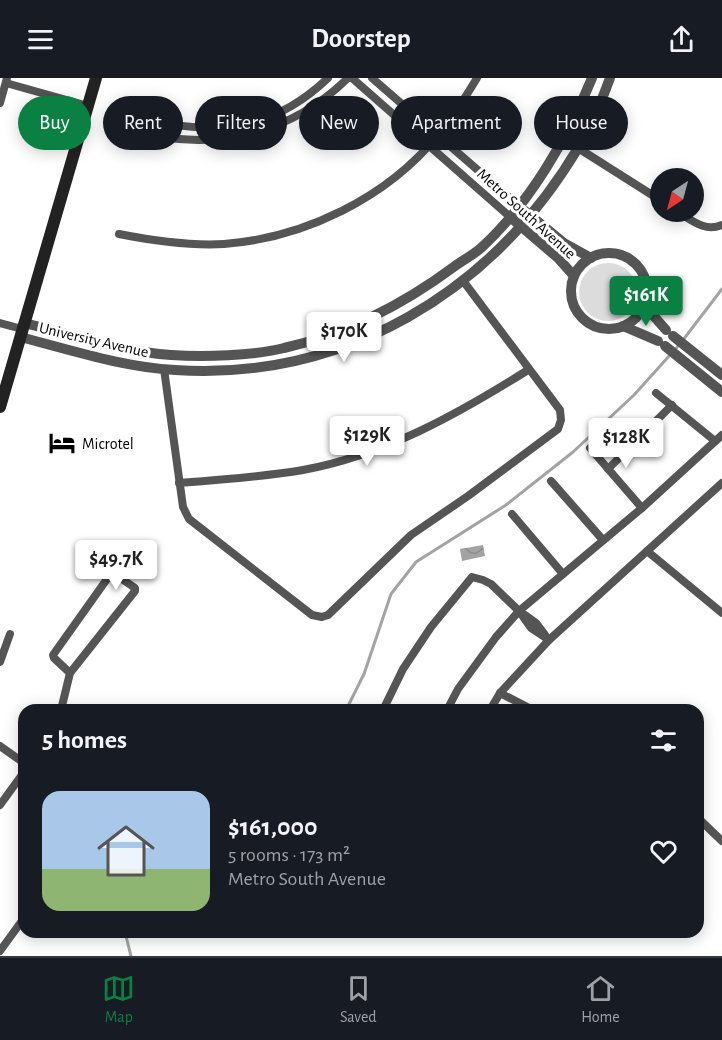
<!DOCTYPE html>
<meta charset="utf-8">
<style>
body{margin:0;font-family:"Alegreya Sans",sans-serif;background:#20242c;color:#f1f3f6;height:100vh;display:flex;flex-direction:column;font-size:22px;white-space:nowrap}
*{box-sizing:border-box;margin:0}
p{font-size:20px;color:#9ea1a6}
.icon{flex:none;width:33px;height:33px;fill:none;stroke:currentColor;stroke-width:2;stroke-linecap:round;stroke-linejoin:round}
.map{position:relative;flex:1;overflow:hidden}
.sheet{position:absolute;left:18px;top:626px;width:686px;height:234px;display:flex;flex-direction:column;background:#171b24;border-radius:18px;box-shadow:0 3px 15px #0003}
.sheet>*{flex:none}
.top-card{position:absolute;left:18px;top:18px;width:687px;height:54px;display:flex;gap:12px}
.needle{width:39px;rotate:216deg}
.tools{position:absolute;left:650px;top:90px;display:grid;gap:12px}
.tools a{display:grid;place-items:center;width:54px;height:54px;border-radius:50%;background:#171b24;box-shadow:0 3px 15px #0003;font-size:30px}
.price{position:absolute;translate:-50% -51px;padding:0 14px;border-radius:6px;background:#fff;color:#222;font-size:20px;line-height:39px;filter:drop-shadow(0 2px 3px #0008)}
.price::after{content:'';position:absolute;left:50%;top:36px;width:18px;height:14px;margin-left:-9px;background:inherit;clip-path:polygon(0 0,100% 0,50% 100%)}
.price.selected{background:#0b8043;color:#fff}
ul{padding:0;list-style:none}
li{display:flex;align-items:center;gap:18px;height:150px;padding:0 24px}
li span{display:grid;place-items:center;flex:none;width:168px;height:120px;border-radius:18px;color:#555}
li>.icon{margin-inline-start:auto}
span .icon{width:72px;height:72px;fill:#fffc;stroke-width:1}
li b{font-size:26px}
h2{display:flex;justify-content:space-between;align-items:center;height:72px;padding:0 24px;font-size:26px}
.chip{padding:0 21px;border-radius:27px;background:#171b24;box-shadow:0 3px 15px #0003;font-size:21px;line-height:54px}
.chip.selected{background:#0b8043;color:#fff}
header{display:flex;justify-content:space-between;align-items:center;height:78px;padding:0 24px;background:#171b24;font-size:27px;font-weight:600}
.tab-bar{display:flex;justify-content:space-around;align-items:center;height:84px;border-top:2px solid #363941;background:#171b24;font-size:16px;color:#9ea1a6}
.tab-bar a{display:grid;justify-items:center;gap:3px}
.tab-bar .selected{color:#0b8043}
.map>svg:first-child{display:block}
</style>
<header><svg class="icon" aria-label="menu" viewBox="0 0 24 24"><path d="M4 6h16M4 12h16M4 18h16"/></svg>Doorstep<svg class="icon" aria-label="share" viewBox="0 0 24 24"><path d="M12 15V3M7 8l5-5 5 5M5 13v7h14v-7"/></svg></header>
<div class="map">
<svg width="722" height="878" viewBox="0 0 722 878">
<defs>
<pattern id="water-waves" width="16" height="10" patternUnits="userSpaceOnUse" patternTransform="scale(1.5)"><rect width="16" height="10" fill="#a3a3a3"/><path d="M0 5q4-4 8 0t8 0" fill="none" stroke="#8b8b8b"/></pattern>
</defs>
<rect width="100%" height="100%" fill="#fff"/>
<circle fill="#dcdcdc" cx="608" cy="214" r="29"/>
<path fill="url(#water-waves)" d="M483 467 485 478 462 483 460 471Z"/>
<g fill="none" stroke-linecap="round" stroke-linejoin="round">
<g stroke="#a3a3a3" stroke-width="3">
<path d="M683 262 722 211"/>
<path d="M346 632 364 596 391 516 416 484 506 427 573 374 634 317 679 267"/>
<path d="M125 854 131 878"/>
</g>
<g stroke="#555" stroke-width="8">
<path d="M328 0C266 59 204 58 126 36L122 49C203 76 286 61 348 0"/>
<path d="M352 0 509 138"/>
<path d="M372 0 519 128"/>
<path d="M6 5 88 28"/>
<path d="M0 25 7 0"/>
<path d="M578 70 660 122"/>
<path d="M678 134C693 143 705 154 722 147"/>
<path d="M119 156C154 163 188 168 224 166 304 160 387 120 438 57 453 39 465 20 477 0"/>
<path d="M0 245 22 251"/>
<path d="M164 291 183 429 189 441 312 537 322 539 328 537 411 457 468 418 558 351 561 342 560 332 464 204"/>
<path d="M656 315 715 363"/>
<path d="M590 370 642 430"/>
<path d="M608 391 672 327"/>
<path d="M551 403 603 462"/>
<path d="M179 405C220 402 262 399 303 392 385 377 458 336 528 292"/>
<path d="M512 436 563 496"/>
<path d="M647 473 722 535"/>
<path d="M525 537 536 545 545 557"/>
<path d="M0 584 10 556"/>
<path d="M500 615 533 632"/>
<path d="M61 632 70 595 135 513V510L112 494 53 577 54 580 70 595"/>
<path d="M383 632 403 591 431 549 472 499 483 502 491 506 519 533 531 550 549 562"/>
<path d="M447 632 458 611 496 559 519 533 642 430 722 357"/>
<path d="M490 632 500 615 549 562 722 405"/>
<path d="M0 668 24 685"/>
<path d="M0 727 24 694"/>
<path d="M698 740 722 763"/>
<path d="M0 873 24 840"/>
</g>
<g stroke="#555" stroke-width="10">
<path d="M519 128 564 165 591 180"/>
<path d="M509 138 558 180 574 198"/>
<circle cx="609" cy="213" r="38"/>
<path d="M644 227 666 252"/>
<path d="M24 245C70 256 124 274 171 277 203 279 253 278 284 270 346 256 404 226 455 188 463 182 473 177 481 170 530 125 567 61 592 0"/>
<path d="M623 248 658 263"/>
<path d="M673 258 722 297"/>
<path d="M20 259C71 272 122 289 175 292 345 303 492 214 578 70 592 48 601 24 610 0"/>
<path d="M665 268 722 314"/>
</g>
<path stroke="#222" stroke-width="12" d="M0 329 96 0"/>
</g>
<defs>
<g id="hotel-bare" transform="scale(2.07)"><path d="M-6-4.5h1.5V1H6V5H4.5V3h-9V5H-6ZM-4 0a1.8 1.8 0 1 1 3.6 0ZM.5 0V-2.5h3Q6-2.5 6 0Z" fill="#000" stroke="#fff" stroke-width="2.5" paint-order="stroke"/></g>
</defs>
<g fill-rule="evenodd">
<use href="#hotel-bare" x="62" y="365"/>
</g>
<g text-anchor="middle" stroke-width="6" stroke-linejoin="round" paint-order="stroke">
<g font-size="16" fill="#000" stroke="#fff">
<text transform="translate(527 135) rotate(42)" y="6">Metro South Avenue</text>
<text transform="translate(94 261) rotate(13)" y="6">University Avenue</text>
</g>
<g font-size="16" fill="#000" stroke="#fff" text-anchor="start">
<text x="82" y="371">Microtel</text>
</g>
</g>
</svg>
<div class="tools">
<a><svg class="needle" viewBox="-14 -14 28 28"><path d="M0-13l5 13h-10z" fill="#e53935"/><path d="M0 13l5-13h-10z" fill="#9ea1a6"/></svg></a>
</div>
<b class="price selected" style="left:646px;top:249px">$161K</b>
<b class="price" style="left:344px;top:285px">$170K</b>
<b class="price" style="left:367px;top:389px">$129K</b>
<b class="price" style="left:626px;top:391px">$128K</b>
<b class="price" style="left:116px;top:513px">$49.7K</b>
<div class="top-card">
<a class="chip selected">Buy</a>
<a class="chip">Rent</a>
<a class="chip">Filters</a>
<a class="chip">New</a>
<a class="chip">Apartment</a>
<a class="chip">House</a>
</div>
<section class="sheet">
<h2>5 homes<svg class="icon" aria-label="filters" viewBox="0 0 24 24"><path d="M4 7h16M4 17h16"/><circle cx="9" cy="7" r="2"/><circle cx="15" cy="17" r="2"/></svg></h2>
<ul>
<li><span style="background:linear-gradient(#a9c7e8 65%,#8fb573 0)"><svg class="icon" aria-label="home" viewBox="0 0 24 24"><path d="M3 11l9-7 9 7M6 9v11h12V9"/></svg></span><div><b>$161,000</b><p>5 rooms · 173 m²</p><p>Metro South Avenue</p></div><svg class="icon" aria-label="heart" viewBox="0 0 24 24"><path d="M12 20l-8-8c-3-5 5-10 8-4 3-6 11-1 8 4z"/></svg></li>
</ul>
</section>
</div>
<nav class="tab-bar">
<a class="selected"><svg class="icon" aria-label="map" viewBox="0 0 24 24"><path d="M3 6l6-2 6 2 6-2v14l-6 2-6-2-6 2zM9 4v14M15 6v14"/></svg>Map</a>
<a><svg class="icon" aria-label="saved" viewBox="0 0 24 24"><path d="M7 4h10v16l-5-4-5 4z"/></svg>Saved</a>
<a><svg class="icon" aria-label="home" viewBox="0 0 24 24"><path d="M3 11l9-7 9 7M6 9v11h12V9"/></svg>Home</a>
</nav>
